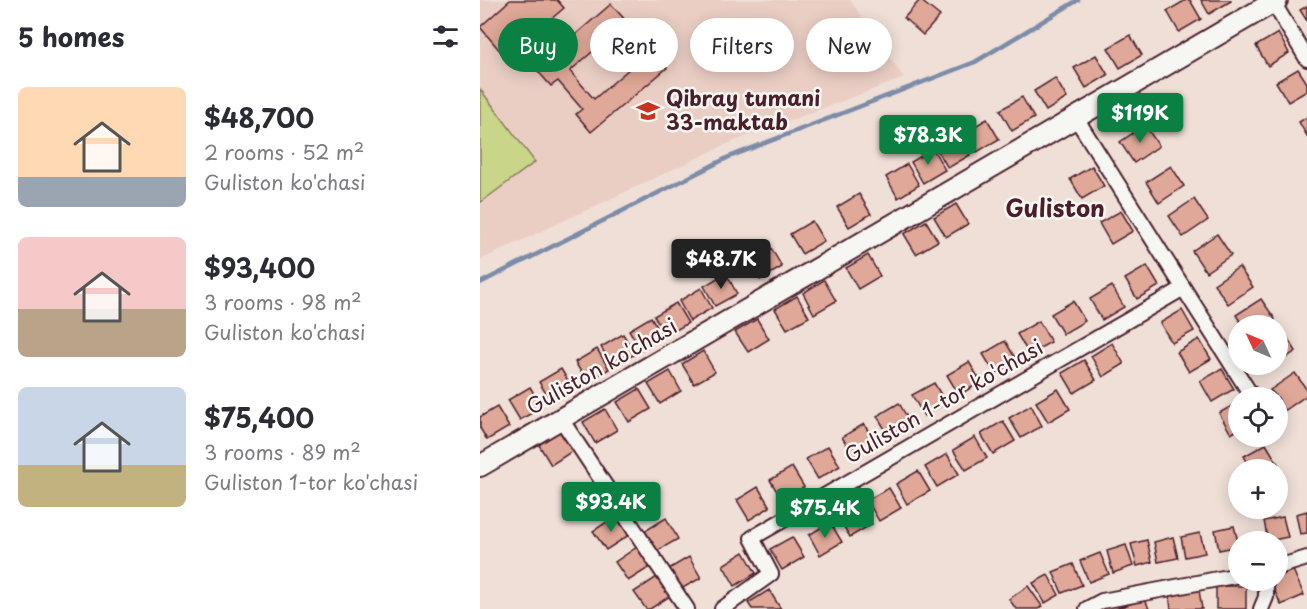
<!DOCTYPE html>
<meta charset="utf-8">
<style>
body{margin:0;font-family:"Playpen Sans",sans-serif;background:#f7f7f7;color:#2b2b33;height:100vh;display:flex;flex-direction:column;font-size:22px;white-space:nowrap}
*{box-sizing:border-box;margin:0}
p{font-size:20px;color:#7c7c81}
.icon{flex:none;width:33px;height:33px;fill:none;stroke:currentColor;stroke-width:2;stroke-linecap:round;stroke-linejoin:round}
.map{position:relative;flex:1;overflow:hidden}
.panel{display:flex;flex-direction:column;background:#fff;width:480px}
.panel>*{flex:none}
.guide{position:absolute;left:18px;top:18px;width:570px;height:54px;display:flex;gap:12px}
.needle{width:39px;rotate:314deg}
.tools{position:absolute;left:748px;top:315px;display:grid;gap:12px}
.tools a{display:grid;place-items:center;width:60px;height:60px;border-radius:50%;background:#fff;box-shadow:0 3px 15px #0003;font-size:30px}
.price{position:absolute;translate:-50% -51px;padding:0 14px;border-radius:6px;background:#0b8043;color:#fff;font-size:20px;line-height:39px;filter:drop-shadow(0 2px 3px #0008)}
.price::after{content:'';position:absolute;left:50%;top:36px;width:18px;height:14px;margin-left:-9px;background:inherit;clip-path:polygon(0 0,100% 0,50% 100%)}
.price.active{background:#222;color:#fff}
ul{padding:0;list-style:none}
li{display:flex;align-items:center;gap:18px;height:150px;padding:0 18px}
li span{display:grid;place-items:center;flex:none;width:168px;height:120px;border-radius:9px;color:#555}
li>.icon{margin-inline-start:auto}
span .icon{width:72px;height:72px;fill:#fffc;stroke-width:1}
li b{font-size:26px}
h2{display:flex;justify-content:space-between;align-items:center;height:72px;padding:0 18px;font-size:26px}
.chip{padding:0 21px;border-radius:27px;background:#fff;box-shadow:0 3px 15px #0003;font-size:21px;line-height:54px}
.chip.active{background:#0b8043;color:#fff}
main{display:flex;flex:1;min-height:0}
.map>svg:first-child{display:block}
</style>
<main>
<section class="panel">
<h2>5 homes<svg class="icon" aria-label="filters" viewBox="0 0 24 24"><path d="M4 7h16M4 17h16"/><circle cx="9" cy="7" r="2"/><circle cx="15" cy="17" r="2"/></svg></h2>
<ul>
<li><span style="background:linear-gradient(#ffd9b3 75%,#9aa5b1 0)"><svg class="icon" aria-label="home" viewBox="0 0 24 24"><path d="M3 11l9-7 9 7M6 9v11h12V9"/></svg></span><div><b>$48,700</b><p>2 rooms · 52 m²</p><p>Guliston ko'chasi</p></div></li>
<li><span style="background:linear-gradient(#f6c9c9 60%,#b9a48a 0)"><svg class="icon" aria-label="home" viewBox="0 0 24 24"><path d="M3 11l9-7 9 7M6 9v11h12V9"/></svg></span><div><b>$93,400</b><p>3 rooms · 98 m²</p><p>Guliston ko'chasi</p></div></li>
<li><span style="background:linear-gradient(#c9d6e8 65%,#c2b280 0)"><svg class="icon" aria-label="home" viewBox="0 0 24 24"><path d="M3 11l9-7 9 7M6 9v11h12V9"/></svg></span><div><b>$75,400</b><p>3 rooms · 89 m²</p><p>Guliston 1-tor ko'chasi</p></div></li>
</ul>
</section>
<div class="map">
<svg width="827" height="609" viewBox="0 0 827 609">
<rect width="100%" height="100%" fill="#efdfd7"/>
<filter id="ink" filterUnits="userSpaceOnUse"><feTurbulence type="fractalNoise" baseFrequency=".0167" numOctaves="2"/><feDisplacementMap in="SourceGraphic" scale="12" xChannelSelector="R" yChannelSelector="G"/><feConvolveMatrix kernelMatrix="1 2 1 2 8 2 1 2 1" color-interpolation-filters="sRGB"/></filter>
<g filter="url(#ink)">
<path fill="#eacec4" d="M0 0H370L424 78 247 144 0 260Z"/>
<path fill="#c9d689" stroke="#8a7a5a" stroke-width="1.5" d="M0 89 55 162 1 202 0 201Z"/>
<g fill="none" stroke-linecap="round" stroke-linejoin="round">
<path stroke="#7b8ca8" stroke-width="4.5" d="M0 283 249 157 495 62 598 0"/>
</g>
<g fill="#dfa898" stroke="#4a1f2b" stroke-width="1.5">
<path d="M30 0H77L84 8 56 32 74 53 131 4 147 22 90 71 114 99 171 50 187 68 111 132 96 114 102 109 78 81 71 86 55 68 62 63 44 42 26 58 0 27Z"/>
<path d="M440 0 460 16 443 35 424 18Z"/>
<path d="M706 0H710L721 19 699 32 687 11Z"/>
<path d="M721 0H750L751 1 729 14Z"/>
<path d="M827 6V21L820 10Z"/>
<path d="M798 33 809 53 788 66 776 46Z"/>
<path d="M650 35 662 55 640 68 628 48Z"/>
<path d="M616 55 628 75 606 88 594 68Z"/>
<path d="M818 69 827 83V91L808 102 796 82Z"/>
<path d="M575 78 587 98 566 111 554 91Z"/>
<path d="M542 97 554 118 532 131 520 110Z"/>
<path d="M827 117V136L819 122Z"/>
<path d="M507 119 519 139 497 152 485 132Z"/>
<path d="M665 125 679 146 654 163 640 142Z"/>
<path d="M478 135 490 155 468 168 456 148Z"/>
<path d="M453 149 465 170 443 183 431 162Z"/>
<path d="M427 164 439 185 418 198 406 177Z"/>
<path d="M612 166 624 186 602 199 590 179Z"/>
<path d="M691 166 704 186 679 203 666 182Z"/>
<path d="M379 194 391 214 369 227 357 207Z"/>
<path d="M714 199 728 220 703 237 689 216Z"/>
<path d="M476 204 488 224 466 237 454 217Z"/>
<path d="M641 211 653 231 631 244 619 223Z"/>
<path d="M332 221 344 241 322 254 310 234Z"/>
<path d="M446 221 458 241 436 254 424 234Z"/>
<path d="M737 234 751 255 726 272 712 251Z"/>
<path d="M290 246 302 267 280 280 269 259Z"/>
<path d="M388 255 400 276 378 289 366 268Z"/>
<path d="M667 266 679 286 657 299 645 279Z"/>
<path d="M759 267 773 287 748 304 734 284Z"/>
<path d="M246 273 257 294 235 306 224 286Z"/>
<path d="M344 280 356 301 334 314 323 293Z"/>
<path d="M632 286 644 307 622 320 610 299Z"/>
<path d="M221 288 232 308 210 321 199 301Z"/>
<path d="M317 296 329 317 307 329 295 309Z"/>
<path d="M781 299 795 319 786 326H763L756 315Z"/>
<path d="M593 301 605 321 583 334 571 314Z"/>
<path d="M196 303 208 323 186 336 174 316Z"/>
<path d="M702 310 714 331 692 343 680 323Z"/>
<path d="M171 317 183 337 161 350 149 330Z"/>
<path d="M277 319 289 339 268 352 255 332Z"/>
<path d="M559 321 571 342 549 354 537 334Z"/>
<path d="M802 330 816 351 798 363V333Z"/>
<path d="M143 334 155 354 133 367 121 347Z"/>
<path d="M719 339 731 359 709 372 697 352Z"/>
<path d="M525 341 537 361 515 374 503 354Z"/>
<path d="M632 343 644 364 623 377 611 356Z"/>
<path d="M117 349 129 369 107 382 95 362Z"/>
<path d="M223 351 235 372 214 384 202 364Z"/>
<path d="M604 360 616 380 594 393 582 373Z"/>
<path d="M489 362 501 382 479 395 467 375Z"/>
<path d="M81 369 93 389 71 402 59 382Z"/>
<path d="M742 369 754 389 732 402 720 381Z"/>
<path d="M190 371 201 391 180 404 168 384Z"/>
<path d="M815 373 827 390V395L804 411 798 398 790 390Z"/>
<path d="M454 383 466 403 444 416 432 395Z"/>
<path d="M50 387 62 407 40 420 28 400Z"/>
<path d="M159 389 171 409 149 422 137 402Z"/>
<path d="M578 389 590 409 568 422 556 402Z"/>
<path d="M759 402V429L751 434 739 413Z"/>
<path d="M419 403 431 424 409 436 397 416Z"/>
<path d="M551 405 562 426 541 438 529 418Z"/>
<path d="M17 407 29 427 7 440 0 428V417Z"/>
<path d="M125 409 137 430 115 443 103 422Z"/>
<path d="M523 421 535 441 513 454 501 434Z"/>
<path d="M384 424 396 444 374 457 362 437Z"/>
<path d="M81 430 94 450 71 465 59 445Z"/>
<path d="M495 437 507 458 486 470 473 450Z"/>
<path d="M786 444 798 464 788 470H772L764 456Z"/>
<path d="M348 446 360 466 338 479 326 459Z"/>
<path d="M467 454 479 474 457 487 445 467Z"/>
<path d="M312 467 324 487 302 500 290 480Z"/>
<path d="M438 471 450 491 427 504 416 484Z"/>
<path d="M115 481 127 501 105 515 92 496Z"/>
<path d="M278 487 290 507 269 520 257 500Z"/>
<path d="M409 488 421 508 399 521 387 500Z"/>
<path d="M380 504 392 524 370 537 358 517Z"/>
<path d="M827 511V533L820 534 816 514Z"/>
<path d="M136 516 149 535 126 550 113 531Z"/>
<path d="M803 517 808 537 788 541 784 521Z"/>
<path d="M186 518 198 539 177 551 165 531Z"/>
<path d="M350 522 362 542 340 555 329 535Z"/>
<path d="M754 526 759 546 739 550 735 530Z"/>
<path d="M720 533 725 553 705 557 701 537Z"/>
<path d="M312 537 324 557 302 570 290 549Z"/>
<path d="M693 537 698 558 678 562 674 542Z"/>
<path d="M667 540 672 562 657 566 651 544Z"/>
<path d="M646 545 653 566 633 573 627 551Z"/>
<path d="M157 547 170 567 148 581 135 562Z"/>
<path d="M264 552 276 573 255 586 243 565Z"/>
<path d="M620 553 629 574 609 582 600 561Z"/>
<path d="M209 557 221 578 199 590 187 570Z"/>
<path d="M593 564 602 585 582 593 573 572Z"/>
<path d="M813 570 824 595 801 605 790 580H798V577Z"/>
<path d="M568 575 579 595 565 603 553 583Z"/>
<path d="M177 577 190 596 170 609H166L154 592Z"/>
<path d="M548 586 562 606 558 609H536L529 599Z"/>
<rect x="736" y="586" width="30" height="23"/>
<path d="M289 590 301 609H272L268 603Z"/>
<path d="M719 590 722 609H691L689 594Z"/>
<path d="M665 599 669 609H635Z"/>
</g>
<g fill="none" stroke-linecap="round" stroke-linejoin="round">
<g stroke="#4a1f2b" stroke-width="18">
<g id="street">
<path d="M793 2 827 59"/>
<path d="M596 118 773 398"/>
<path d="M81 419 207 609"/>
<path d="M798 567 827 558"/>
<path d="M242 609 291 574 272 538 702 289"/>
<path d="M607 609 622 601 759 575"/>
<path d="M781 609 786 597V580"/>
</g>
</g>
<g stroke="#4a1f2b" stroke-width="24">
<path id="secondary" d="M0 466 797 0"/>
</g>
<use href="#street" stroke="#f6f6f2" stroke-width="14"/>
<use href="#secondary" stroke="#f6f6f2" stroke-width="20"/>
</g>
</g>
<defs>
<g id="school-bare" transform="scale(1.8)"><path d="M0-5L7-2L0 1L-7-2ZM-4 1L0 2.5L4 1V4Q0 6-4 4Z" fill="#c8321e" stroke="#f6f6f2" stroke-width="2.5" paint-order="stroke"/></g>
</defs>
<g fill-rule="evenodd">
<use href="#school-bare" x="168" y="111"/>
</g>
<g text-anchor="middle" stroke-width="5" stroke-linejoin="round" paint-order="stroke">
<g font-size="21" font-weight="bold" fill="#4a1f2b" stroke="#f6f6f2" text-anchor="start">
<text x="186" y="106">Qibray tumani<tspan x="186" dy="24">33-maktab</tspan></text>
</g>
<g font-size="21" fill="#4a1f2b" stroke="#f6f6f2">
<text transform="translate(122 367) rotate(-30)" y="7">Guliston ko'chasi</text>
<text transform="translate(464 402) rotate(-30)" y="7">Guliston 1-tor ko'chasi</text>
</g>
<g font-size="24" font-weight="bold" fill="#4a1f2b" stroke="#f6f6f2">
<text x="575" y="217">Guliston</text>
</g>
</g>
</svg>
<div class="tools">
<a><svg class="needle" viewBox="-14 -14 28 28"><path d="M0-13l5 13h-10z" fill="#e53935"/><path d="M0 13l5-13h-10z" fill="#7c7c81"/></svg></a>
<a><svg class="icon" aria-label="locate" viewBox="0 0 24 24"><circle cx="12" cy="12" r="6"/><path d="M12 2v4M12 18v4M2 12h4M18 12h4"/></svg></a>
<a>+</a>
<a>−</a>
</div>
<b class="price" style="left:660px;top:144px">$119K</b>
<b class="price" style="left:448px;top:166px">$78.3K</b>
<b class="price active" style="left:241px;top:290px">$48.7K</b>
<b class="price" style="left:131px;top:533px">$93.4K</b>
<b class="price" style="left:345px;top:539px">$75.4K</b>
<div class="guide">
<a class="chip active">Buy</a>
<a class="chip">Rent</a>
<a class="chip">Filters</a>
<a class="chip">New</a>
</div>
</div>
</main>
